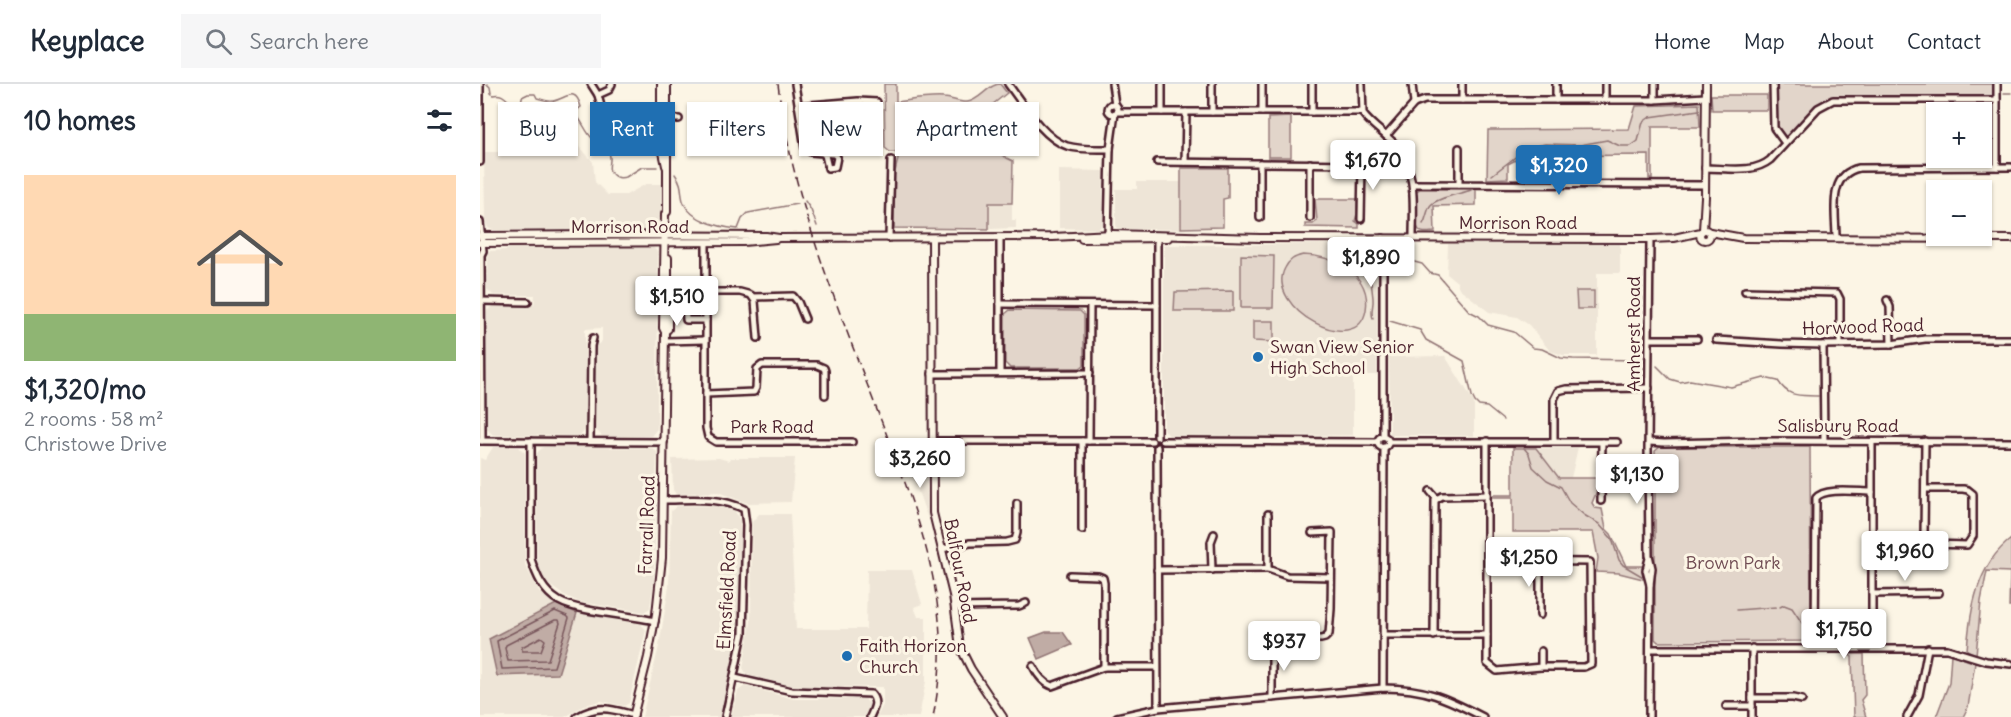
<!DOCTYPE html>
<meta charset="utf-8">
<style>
body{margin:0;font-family:Delius,sans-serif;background:#f6f6f7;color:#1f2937;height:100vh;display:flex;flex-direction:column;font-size:22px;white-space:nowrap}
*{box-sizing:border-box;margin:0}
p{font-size:20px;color:#747a83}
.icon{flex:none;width:33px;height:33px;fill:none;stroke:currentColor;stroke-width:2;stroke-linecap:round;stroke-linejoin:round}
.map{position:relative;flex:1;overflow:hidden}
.details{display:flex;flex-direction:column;background:#fff;width:480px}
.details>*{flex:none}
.hud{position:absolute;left:18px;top:18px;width:570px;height:54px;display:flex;gap:12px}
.tools{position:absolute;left:1446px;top:18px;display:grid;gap:12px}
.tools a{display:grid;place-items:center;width:66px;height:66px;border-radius:0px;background:#fff;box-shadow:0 2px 4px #0004;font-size:30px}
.price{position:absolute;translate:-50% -51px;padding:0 14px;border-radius:6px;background:#fff;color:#222;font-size:20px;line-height:39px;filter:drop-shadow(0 2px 3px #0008)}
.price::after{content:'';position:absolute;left:50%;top:36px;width:18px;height:14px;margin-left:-9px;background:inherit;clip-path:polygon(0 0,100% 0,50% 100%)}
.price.current{background:#1f6fb2;color:#fff}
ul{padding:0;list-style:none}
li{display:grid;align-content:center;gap:12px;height:318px;padding:0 24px}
li span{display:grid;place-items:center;height:186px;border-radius:0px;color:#555}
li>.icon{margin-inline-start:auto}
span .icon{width:108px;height:108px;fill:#fffc;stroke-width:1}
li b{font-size:26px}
h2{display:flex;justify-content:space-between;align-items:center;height:72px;padding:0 24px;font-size:26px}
.pill{padding:0 21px;border-radius:0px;background:#fff;box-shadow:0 2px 4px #0004;font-size:21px;line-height:54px}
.pill.current{background:#1f6fb2;color:#fff}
header{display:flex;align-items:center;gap:36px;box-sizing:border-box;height:84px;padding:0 30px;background:#fff;border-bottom:2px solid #e0e1e3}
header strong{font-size:28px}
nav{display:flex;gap:33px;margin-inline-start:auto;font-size:21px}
.search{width:420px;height:54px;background:#f6f6f7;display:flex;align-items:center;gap:15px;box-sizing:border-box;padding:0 21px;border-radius:0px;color:#747a83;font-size:22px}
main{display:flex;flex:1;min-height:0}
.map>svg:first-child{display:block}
</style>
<header>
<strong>Keyplace</strong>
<div class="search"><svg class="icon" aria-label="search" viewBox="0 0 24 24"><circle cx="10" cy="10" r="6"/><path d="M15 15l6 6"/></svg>Search here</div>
<nav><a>Home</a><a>Map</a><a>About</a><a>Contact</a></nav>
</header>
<main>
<section class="details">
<h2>10 homes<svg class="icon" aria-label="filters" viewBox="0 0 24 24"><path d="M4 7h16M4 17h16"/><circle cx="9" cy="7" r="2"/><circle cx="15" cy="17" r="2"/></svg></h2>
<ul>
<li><span style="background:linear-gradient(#ffd9b3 75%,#8fb573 0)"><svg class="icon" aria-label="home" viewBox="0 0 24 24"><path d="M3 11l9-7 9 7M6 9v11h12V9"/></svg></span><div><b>$1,320/mo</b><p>2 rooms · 58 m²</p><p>Christowe Drive</p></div></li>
</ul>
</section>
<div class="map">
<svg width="1531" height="633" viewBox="0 0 1531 633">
<rect width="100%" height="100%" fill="#fcf5e5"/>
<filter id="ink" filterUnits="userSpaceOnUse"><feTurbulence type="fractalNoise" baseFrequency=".0167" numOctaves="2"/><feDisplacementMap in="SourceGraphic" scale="12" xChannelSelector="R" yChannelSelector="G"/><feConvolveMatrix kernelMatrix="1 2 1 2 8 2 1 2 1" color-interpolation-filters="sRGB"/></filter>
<g filter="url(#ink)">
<g fill="#eee5d7">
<path d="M88 49 113 78 115 98 128 111H146L166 100H182L181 141 174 148 13 146 8 144 5 136 4 68H88Z"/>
<path d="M579 86 624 87 623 140 618 145 579 144Z"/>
<path d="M657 98H701L700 145H638L636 141V105H657Z"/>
<path d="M509 119H532V136H536V144L509 145Z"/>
<path d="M889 160 898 168 897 291H873V351L689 352 684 345V161Z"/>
<path d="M968 160H1140V189H1117V271H1083L1070 267 1049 241 1037 233 1009 228 979 204 977 198 967 190Z"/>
<path d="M78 161 173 163 178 169 177 345 171 352H122L116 346V262L122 257V244L105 245V346L100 352 13 351 7 345V227L13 221H54L55 211H13L7 205 8 170 9 167 28 166V163Z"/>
<path d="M965 272 994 318V352L910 351 909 273Z"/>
<path d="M421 360H443L446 364 448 435Z"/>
<path d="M13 363H39L45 369V481L59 508 76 520 9 555 78 590 97 529 161 540 166 546 149 619 144 622 121 617 105 621 85 633H0V374L5 376Z"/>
<path d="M63 363 172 364 177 368 174 494 170 524 164 528 99 518 82 510 68 500 59 484 57 473 56 370Z"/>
<path d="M1098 363 1091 394H1079L1056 364Z"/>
<path d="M239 374 249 377 250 374H315L311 418 267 419 238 408 196 410 193 406 192 375Z"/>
<path d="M197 422H237L255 427 260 437V544L241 633H162L179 562 189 502 191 427Z"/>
<path d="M279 430H310L316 545H386L387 486H432L442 520 434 523 438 533H446V597L439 633H397L403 621V603H317L267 591 263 584 271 538 272 438Z"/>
<path d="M265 602 314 615H385L390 621 384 633H251L258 607Z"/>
</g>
<g fill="#e2d5ca" stroke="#967a7a" stroke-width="1.5">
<path d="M404 0H416V18C432 16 447 13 464 14 471 14 480 19 487 18 500 17 508 0 520 0L527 9 502 29 499 36C505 53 515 70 533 77L532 119H509V145L414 144V92L418 75 416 68H410L405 64Z"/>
<path d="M1295 0H1515L1514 11 1508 13 1354 14 1337 22 1310 51 1305 53 1297 45Z"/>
<path d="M1231 11H1287V26H1232Z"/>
<path d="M1219 20 1220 43H1172V95H1169V71L1043 72 1028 80V94L1007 95 1008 46 1149 45 1156 22Z"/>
<path d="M811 33V73H788V34Z"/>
<path d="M701 84H748V114L743 115V143L701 144Z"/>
<path d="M940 105H996V121L954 122 955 148C951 148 943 150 940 147 933 142 936 115 936 107Z"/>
<path d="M835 115H877V130L875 137 879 140V144L825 143V140H833L837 137Z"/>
<path d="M761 171 794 172 793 224H761Z"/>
<path d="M823 171C853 171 892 190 886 226 877 276 784 223 805 184 809 176 814 173 823 171Z"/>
<path d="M753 207V227H694L695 208Z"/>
<path d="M1096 207H1114V225H1097Z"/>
<path d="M530 226 600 227 604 231V281L600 284H530L525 279V230Z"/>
<path d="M773 237H794V258L773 257Z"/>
<path d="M1180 363H1330L1331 557 1178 558 1175 555V367Z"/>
<path d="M1033 364H1056L1079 394H1116L1117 407 1112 419 1115 424 1122 425 1126 445 1131 450 1146 482H1164L1163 495 1139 489 1116 488 1118 474 1113 448H1033V413H1013V411H1033Z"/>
<path d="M1531 455V523H1529L1530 488 1507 487 1501 517 1496 571 1487 566C1490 526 1497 481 1531 455Z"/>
<path d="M1368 570H1384L1385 611 1381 616 1386 633H1374L1372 573Z"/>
<path d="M1471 570 1495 579 1488 623 1483 633H1456L1469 599Z"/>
</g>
<g fill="#c0aca5" stroke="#917474" stroke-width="1.5">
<path d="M76 520 97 529 78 590 17 592 9 555Z"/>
<path d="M566 548H583L592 561 559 575 550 554Z"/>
</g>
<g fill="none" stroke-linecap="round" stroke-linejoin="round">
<g stroke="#79575c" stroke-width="1.5">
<path d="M75 527 87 532 89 534 74 583 22 585 17 557Z"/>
<path d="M75 536H79L80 539 68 576 28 577 25 564 26 561Z"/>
<path d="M61 553 65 556 61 567H42V563Z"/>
</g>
<g stroke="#917474" stroke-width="1.5">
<path d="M7 0 10 3 11 9 13 11C25 8 27 18 36 23L41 21 42 13 48 10H55L57 14C62 15 67 18 73 17 86 15 95 1 101 23L97 26 96 31C103 38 105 47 112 54 117 60 125 60 129 69 133 76 125 85 133 91 136 94 142 94 146 93L162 83H177"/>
<path d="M1524 9H1531"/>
<path d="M195 90C201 98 201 103 202 112 205 136 239 143 258 145L262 135 268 129 317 120"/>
<path d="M1012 91 1047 64 1065 60 1100 61 1127 56 1140 62H1151L1158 57 1163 38 1170 33 1219 26"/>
<path d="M325 117 331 126 337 142"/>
<path d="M943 140C947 134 946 128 950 122 955 114 981 110 991 106"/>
<path d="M862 160 864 165 870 170C880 164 887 165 898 169"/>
<path d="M870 170C890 180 891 193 893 214 894 222 890 227 893 234"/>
<path d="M908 171 942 180 950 189 958 191 989 227 999 232 1008 241 1034 248 1053 264 1062 265 1081 274 1093 275 1161 276 1164 277"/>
<path d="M910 237 940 246 946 256 984 277 992 312 995 318 999 322 1007 323 1023 336"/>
<path d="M1177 282 1190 295 1200 298 1210 296 1251 303 1284 294 1298 297C1309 314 1319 311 1338 312"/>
<path d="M1044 364 1049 370 1053 383 1067 396 1081 403 1090 419 1104 431 1119 440 1132 455 1139 476 1143 481 1165 494"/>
<path d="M1300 523 1304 521 1312 524 1322 539 1330 546"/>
<path d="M1257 526 1296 523"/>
</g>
<g stroke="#4a1f2b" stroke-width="10">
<g id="minor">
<path d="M0 0V78"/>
<path d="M111 0 118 11 122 26 137 45"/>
<path d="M315 0 325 64 331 68 354 70 357 73 355 83 348 84 345 71 342 69"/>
<path d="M528 0C543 20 563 54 587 62 601 66 616 65 630 65"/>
<path d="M632 0 635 20"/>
<path d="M682 0V28"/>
<path d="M732 0V28"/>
<path d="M882 0 883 30C891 41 904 49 914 59 938 86 933 121 933 154"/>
<path d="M932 0 934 20"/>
<path d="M1076 0V16"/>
<path d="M1125 0V16"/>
<path d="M1293 0 1294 44 1305 59"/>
<path d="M1517 0V83"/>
<path d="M118 11 129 6 132 0"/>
<path d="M982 16V0"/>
<path d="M1175 16V0"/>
<circle cx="633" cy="25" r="5"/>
<path d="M318 22 378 17 397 18"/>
<path d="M637 28H882"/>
<path d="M782 28V0"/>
<path d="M832 28V0"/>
<path d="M187 35H199"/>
<path d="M906 52 934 20 945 16H1175L1225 13"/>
<path d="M677 78 882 80 909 78 921 68"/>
<path d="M705 78 706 28"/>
<path d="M1225 84C1246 84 1273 90 1290 76L1338 24 1353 16H1517"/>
<path d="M933 100 1225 101"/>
<path d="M979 100V64"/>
<path d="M780 134V79"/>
<path d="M830 134V79"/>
<path d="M881 135 882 80"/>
<path d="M0 138 3 167 1 171 2 357"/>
<path d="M628 152 630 65 635 29"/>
<path d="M677 152V353"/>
<path d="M409 154 411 76"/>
<path d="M520 154V289"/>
<path d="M903 154V352"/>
<path d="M1356 154C1356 128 1347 91 1379 84L1531 83"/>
<path d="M226 159V344L228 353 236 358H372"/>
<path d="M1265 207 1357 209 1360 215V260"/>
<path d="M226 208H260L271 211 275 217 278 254"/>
<path d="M273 213 313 212 318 218 325 235"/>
<path d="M205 215 206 236H226"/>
<path d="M1407 216 1410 223 1411 260"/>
<path d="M1 217 48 218"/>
<path d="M520 220 677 221"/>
<path d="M1170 255H1217"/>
<path d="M1236 256 1302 260 1343 261 1411 260 1445 255H1531"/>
<path d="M185 257 225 256"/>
<path d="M1343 261 1344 357"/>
<path d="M452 290 610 289"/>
<path d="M226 310 274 308 276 304 277 285 282 281H337L344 284 345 287V311"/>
<circle cx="903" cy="358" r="5.5"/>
<path d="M0 357 184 358"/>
<path d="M51 357V475C56 491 63 508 79 517 98 528 151 531 175 537"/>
<path d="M110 357 111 262 113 254"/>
<path d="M452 357H672"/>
<path d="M602 357V446"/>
<path d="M609 357 610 221"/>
<path d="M682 357 898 358"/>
<path d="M1007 357V579L1017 587 1061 583H1104L1111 580 1110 478 1007 477"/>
<path d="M1074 357V315L1078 307 1086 305 1169 304"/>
<path d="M909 358H1137"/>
<path d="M1169 358 1184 359 1278 357 1531 358"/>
<path d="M1392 358V564"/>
<path d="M677 363 678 624"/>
<path d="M1445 405H1483L1488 406 1493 410V452L1487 461 1452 460 1446 458 1444 453 1445 357"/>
<path d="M950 407 957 415"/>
<path d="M183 416C211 416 238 412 264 425L266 441 263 550 245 633"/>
<path d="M1121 417 1122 358"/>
<path d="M462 465 490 459 527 458 535 456 537 449V419"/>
<path d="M1169 474 1166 486 1170 501 1169 633"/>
<path d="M1060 477V531"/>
<path d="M788 485 807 492 851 493"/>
<path d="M677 486 788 485V430"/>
<path d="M732 486 731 458 734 450"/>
<path d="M590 491 618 492 623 494 624 499V583"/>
<path d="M1170 501 1172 484 1169 471 1168 365 1170 155"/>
<path d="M1392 510 1459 509"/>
<path d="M475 523 539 522 546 519"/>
<path d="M904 551H1007"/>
<path d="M954 552 955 416 962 412 1007 411"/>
<path d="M1335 564 1336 414C1344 403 1378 408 1392 408"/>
<path d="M1170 565H1467L1506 577 1531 580"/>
<path d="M1061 567V583"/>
<path d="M553 582C557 590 563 599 572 602L624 583H677"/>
<path d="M255 594 312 607 391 610C398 618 394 624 390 633"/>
<path d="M903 604 904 363"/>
<path d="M792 614V564L798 554 841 555 845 554 849 550 851 525 852 448 832 449"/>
<path d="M1272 614H1313L1322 616"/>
<path d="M1246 622H1272"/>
<path d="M97 633C119 620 131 625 154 631"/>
<path d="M637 633 678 624 903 604C946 604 966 614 1003 633"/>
<path d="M1272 633V564"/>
<path d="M1427 633 1439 611 1448 564"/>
</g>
</g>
<g stroke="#4a1f2b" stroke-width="10">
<g id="major">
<path d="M181 0V59L186 82"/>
<circle cx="1225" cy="151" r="5"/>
<path d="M1223 146 1225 113 1226 0"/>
<path d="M1230 148 1263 154 1531 155"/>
<path d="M0 152 119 151 286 152 299 154 573 153 632 150 780 154 1170 155 1194 154 1221 148"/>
<path d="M452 154 453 429 473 511 480 563 491 585 523 633"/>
<path d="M602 155 688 154"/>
<path d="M0 159 263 158 296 155"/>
<path d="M185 247 188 245V174"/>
<path d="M153 633 168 573 176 530 182 474 185 248 183 244 185 130 187 128V0"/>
</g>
</g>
<use href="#minor" stroke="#fcf5e5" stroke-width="5"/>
<use href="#major" stroke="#fcf5e5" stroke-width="6"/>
<path stroke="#4a1f2b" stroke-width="1.5" stroke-dasharray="9 4.5" stroke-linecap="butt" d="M298 0C311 109 353 211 392 313 433 420 478 515 453 633"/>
</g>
</g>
<g fill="#1f6fb2" stroke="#fcf5e5" stroke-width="2">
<circle cx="778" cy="273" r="6"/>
<circle cx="367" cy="572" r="6"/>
</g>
<g text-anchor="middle" stroke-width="6" stroke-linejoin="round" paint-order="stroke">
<g font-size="18" fill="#4a1f2b" stroke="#fcf5e5">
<text x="1038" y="145">Morrison Road</text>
<text x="150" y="149">Morrison Road</text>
<text transform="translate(1383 243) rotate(-2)" y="6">Horwood Road</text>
<text transform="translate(1154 250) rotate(-90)" y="6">Amherst Road</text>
<text x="1358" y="348">Salisbury Road</text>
<text x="292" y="349">Park Road</text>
<text transform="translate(167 441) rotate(-88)" y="6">Farrall Road</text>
<text transform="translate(480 487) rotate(79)" y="6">Balfour Road</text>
<text transform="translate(247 506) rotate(-87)" y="6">Elmsfield Road</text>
</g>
<g font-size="18" fill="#4a1f2b" stroke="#fcf5e5" text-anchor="start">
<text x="790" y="269">Swan View Senior<tspan x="790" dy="21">High School</tspan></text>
<text x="379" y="568">Faith Horizon<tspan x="379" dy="21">Church</tspan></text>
</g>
<g font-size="18" fill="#704c53" stroke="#fcf5e5">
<text x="1253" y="485">Brown Park</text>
</g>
</g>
</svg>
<div class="tools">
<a>+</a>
<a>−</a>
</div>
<b class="price" style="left:893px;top:107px">$1,670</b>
<b class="price current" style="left:1079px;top:112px">$1,320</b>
<b class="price" style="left:891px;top:204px">$1,890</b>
<b class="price" style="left:197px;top:243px">$1,510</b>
<b class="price" style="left:440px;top:405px">$3,260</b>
<b class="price" style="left:1157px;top:421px">$1,130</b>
<b class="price" style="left:1425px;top:498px">$1,960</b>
<b class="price" style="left:1049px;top:504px">$1,250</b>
<b class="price" style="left:1364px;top:576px">$1,750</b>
<b class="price" style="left:804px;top:588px">$937</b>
<div class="hud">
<a class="pill">Buy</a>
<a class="pill current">Rent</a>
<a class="pill">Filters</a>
<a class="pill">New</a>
<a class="pill">Apartment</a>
</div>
</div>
</main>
